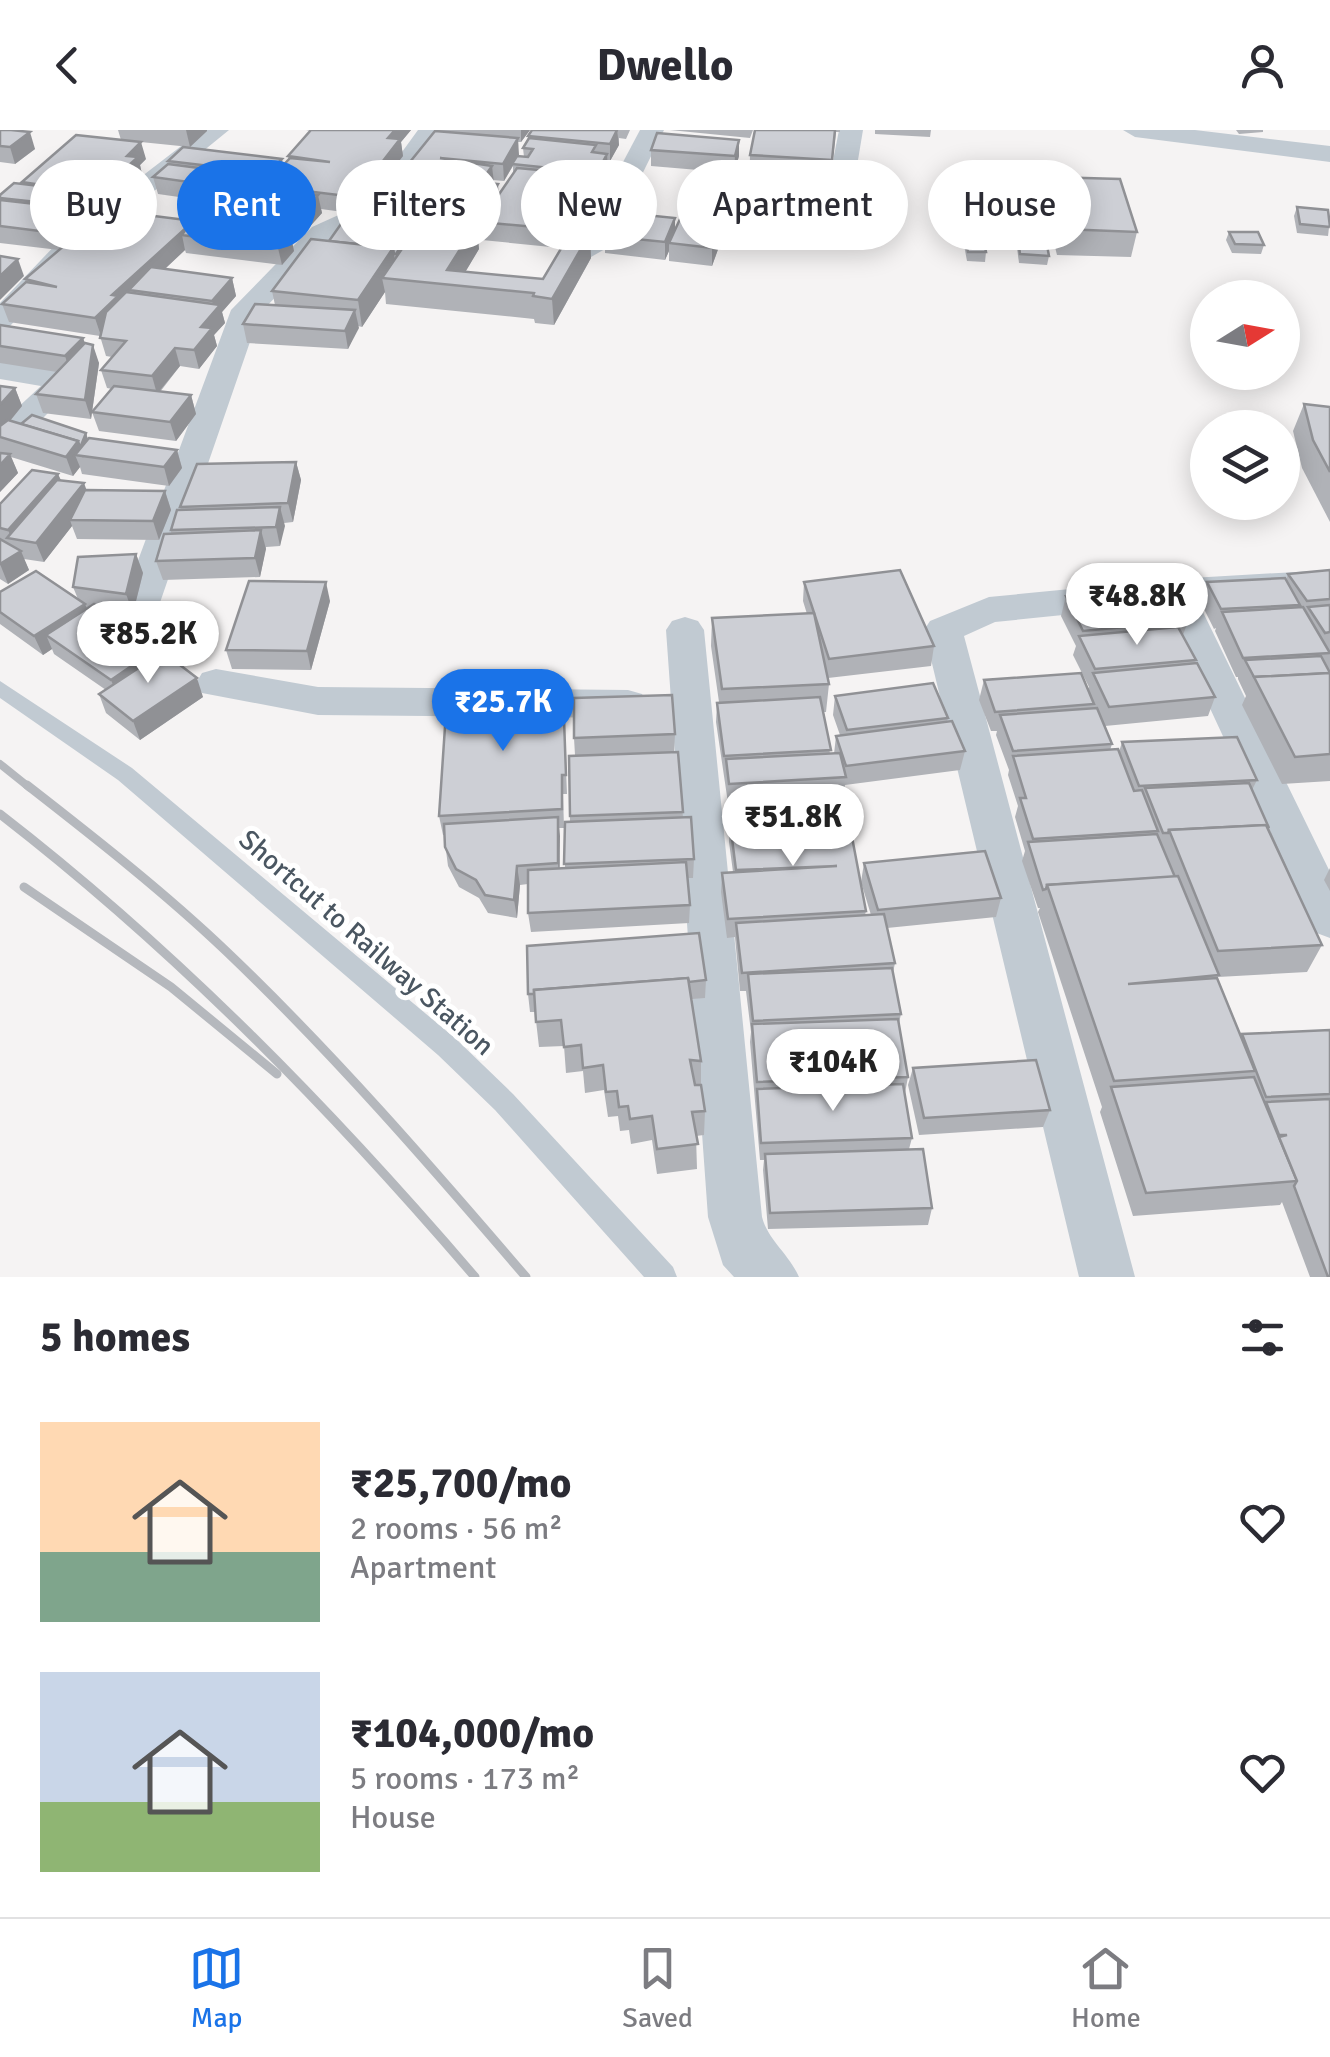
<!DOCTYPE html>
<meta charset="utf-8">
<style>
body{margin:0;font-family:Signika,sans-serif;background:#f7f7f7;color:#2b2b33;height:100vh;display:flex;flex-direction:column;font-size:38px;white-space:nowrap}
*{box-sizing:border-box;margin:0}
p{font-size:32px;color:#7c7c81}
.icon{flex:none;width:55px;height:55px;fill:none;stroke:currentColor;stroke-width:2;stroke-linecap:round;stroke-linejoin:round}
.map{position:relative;height:1147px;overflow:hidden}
.panel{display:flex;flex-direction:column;background:#fff;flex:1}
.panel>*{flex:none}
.banner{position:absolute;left:30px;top:30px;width:1270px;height:90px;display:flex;gap:20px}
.needle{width:65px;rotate:79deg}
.buttons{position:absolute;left:1190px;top:150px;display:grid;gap:20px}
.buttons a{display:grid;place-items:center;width:110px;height:110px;border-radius:50%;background:#fff;box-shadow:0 5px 25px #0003;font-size:50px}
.price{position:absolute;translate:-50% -85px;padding:0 22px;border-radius:35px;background:#fff;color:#222;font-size:32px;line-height:65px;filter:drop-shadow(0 2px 5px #0008)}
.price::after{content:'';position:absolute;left:50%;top:60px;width:30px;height:22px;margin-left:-15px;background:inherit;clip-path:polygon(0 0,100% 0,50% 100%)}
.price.current{background:#1a73e8;color:#fff}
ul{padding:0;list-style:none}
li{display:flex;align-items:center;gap:30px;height:250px;padding:0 40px}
li span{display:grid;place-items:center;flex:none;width:280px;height:200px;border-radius:0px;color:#555}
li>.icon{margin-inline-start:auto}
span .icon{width:120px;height:120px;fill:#fffc;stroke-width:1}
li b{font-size:42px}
h2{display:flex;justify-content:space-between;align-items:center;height:120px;padding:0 40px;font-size:42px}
.chip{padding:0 35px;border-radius:45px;background:#fff;box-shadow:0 5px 25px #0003;font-size:35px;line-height:90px}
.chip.current{background:#1a73e8;color:#fff}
header{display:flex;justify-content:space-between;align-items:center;height:130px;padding:0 40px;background:#fff;font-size:45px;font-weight:700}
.dock{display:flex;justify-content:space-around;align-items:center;height:140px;border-top:2px solid #e1e1e2;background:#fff;font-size:28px;color:#7c7c81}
.dock a{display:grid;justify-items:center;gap:5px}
.dock .current{color:#1a73e8}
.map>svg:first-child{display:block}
</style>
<header><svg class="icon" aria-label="back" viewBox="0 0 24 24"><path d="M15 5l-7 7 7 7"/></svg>Dwello<svg class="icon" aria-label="person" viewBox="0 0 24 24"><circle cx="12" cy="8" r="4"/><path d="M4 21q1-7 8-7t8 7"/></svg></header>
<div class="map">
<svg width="1330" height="1147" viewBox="0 0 1330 1147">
<rect width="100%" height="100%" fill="#f5f3f3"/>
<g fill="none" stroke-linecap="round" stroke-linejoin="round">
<path fill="#c1cad2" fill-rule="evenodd" d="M0 551 132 638 456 909 513 964 673 1137 677 1147H644L495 980 438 925 118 650 0 568Z"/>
<g fill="#c1cad2" fill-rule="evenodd">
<path d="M202 0H229L83 119 10 196 0 199V173L63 107Z"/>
<path d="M418 0H442L383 85 332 109 260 183 155 487 149 496 136 500 123 496 117 487 231 180 312 97 365 73Z"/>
<path d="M640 0H664L605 119 591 127 581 125 577 119Z"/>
<path d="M839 0H863L851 72 838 80 825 72Z"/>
<path d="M1123 0H1195L1330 16V32L1135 7Z"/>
<path d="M0 231 76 243 81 250 12 319 0 322V294L41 256 0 249Z"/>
<path d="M1330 440V464L1198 472 1330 742V808L1314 802 1162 475 995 492 964 506 1135 1147H1079L924 500 930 491 989 467 1174 449Z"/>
<path d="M685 487 698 491 704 500 762 1087C768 1110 789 1124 799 1147H734L723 1135 708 1087 666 500 672 491Z"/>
<path d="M216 539 318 557 628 560 642 564 648 574 642 584 628 588 318 585 202 563 196 553 202 543Z"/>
</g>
<path stroke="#b5b8bd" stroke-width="8" d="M0 634 30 658"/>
<g stroke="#b5b8bd" stroke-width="9">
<path d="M27 655C95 708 164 762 226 821 333 923 430 1035 526 1147"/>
<path d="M0 684C177 821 330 978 475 1147"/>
<path d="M24 757 171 857 277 944"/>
</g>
</g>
<g fill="#b0b2b7" fill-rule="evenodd">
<path d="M0 0 24 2 35 19 15 34 0 32Z"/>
<path d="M118 0H207V1L190 17 121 10Z"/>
<path d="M306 0H411L401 12 403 26 358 84 321 79 322 83 296 112H292L294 121 282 135 186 123 185 120 165 139 232 148 236 166 222 182 225 193 214 205 217 216 199 239 180 236 160 262 191 265 196 284 176 311 99 301 92 282 112 259 107 258 101 240 112 227 106 226 100 206 9 192 2 174 26 153 25 149 59 120 0 113V65L23 54 22 52 146 29 140 35 142 44 93 91 212 93 210 85 248 77 264 59 241 56 242 60 228 74 158 64 153 47 169 34 168 31 283 35 289 29 288 26 311 1Z"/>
<path d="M439 0H530L521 12H518V26L524 27 523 18 532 0H630L626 9 619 8V15L610 31H608V41L598 60H594L587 79 590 97 587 102 590 103 591 128 554 195 535 193 534 189 386 174 385 162 362 197 358 196 348 219 247 213 243 194 275 175 272 161 329 111 417 91 418 96 422 91 397 88 395 71 400 66 397 48ZM513 36V43L499 64 493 54V50L504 51ZM477 97H481L482 110 561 118 543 149 465 142 479 119Z"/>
<path d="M670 0H753L750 8Z"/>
<path d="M755 0H840V2H836L831 45H833L830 76 765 72V64L749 63 750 25Z"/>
<path d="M875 0H931L930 7 875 4Z"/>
<path d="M1236 0H1263V2L1239 4Z"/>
<path d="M739 10V26L734 43 651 36V20Z"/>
<path d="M1049 47 1137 102 1131 127 1057 125 1044 72Z"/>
<path d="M1297 77 1330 89 1328 106 1297 103 1294 86Z"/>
<path d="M675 88V99L722 94 721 111 712 136 669 131V121L665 130 605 123V106Z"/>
<path d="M1229 102 1264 115 1261 124 1232 123 1226 110Z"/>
<path d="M965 107 986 122 985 132 967 131 964 115Z"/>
<path d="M1018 109 1049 126 1047 135 1019 133 1017 118Z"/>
<path d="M0 195 83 208 85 213 99 233 91 289 43 283 36 264 57 242 0 233Z"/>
<path d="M0 256 15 258 22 276 10 291 21 294 86 303 88 309 177 320 182 338 169 356 82 344 80 337 73 346 11 327 18 343 0 362Z"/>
<path d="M1304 274 1330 277V392L1302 338 1293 301Z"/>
<path d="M296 332 301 350 293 392 284 393 280 416 266 417 260 447 163 450 156 431 171 403V400L181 380 180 377Z"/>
<path d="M58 344 61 350 87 360 165 361 171 380 159 410 77 409 72 396 44 432 24 429 29 440 8 454 0 449V374Z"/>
<path d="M136 424 143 443 133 483 102 479 161 523 203 567 140 610 106 583 99 564 106 560 54 524 52 519 43 525 0 494V462L78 469 73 457Z"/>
<path d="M1330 440V651L1282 654 1242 575 1246 566 1238 549V547H1236L1215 501 1216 498 1214 499 1200 471 1207 452 1286 450 1288 444Z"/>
<path d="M804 452 934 516 931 536 828 548 829 554 826 582H823L830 624H834L836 606 840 605 833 585 835 566 948 588 947 592 965 621 960 640 845 655 843 666 728 673 716 592 717 573 719 572 711 516 712 488 807 484 803 471Z"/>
<path d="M1120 460 1187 494 1183 505 1196 530 1195 533 1215 567 1208 586 1105 596 1112 614 1110 620 1119 622 1122 612 1257 650 1252 660 1322 815 1307 842 1218 847 1217 848 1241 906 1242 904 1330 900V1147H1310L1282 1072 1280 1075 1133 1086 1100 982 1102 977 1038 782 1040 778H1038L1022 731 1025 721 1015 687 1018 676 1008 645 1009 640 996 605 997 601H991L979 570 984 550 1088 559 1089 557 1073 525 1076 516 1061 486 1066 466 1119 464Z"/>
<path d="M330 471 311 540 232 539 226 520Z"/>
<path d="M563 561 567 664H563L564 698H559L560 739 565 738V692H570L569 626 575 625 574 608 675 604 674 622H678L683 688 694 729 693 748H687L690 775 689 793 531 802 528 783V754L520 755 517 788 488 783 479 768 459 757 448 736 444 705H443L439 686Z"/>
<path d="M730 693 866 781 865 785H871L861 752 864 733 1001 768 996 787 887 798 895 833 893 843 901 884 899 893 908 947 905 963 912 1008 909 1019 932 1078 928 1095 768 1099 763 1040 764 1030H760L750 912 751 902 746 861H740L735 807 727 808 721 762 722 743 733 742 729 712Z"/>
<path d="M1330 738V761L1324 750Z"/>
<path d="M706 850 705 868 692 869 701 931V955L705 981 704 1005 696 1006 697 1039 657 1044 652 1010 631 1014 629 1000 620 1001 618 986 608 987 604 960 585 963 583 941 566 943 564 916 539 917 535 882H530L528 864Z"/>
<path d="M913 938 1050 980 1043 997 919 1005 908 955Z"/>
</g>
<g fill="#909195">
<path d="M186 0H207V1L190 17Z"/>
<path d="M395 0H411L401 12 403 26 358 84 355 67 388 8Z"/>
<path d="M521 0H530L521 12Z"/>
<path d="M617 0 619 15 610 31V14Z"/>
<path d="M30 2 35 19 15 34 10 17Z"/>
<path d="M518 8 519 25 504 51 503 34Z"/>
<path d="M739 10V26L734 43 735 26Z"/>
<path d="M141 12 146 29 140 35 142 44 89 95 83 77 127 26Z"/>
<path d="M607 24 608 41 598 60 597 43Z"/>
<path d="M282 29 285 46 271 57 268 43Z"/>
<path d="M492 36 494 53 485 66 483 49Z"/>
<path d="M238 43 242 60 228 74 224 57Z"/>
<path d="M594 45V62L582 94 581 77Z"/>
<path d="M498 54 499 71 484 92 483 80Z"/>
<path d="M318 65 322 83 296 112 292 95Z"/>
<path d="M80 79 86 97 61 120 55 103Z"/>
<path d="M589 80 590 97 579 120 578 102Z"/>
<path d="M675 88V106L669 113V121L665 130V112Z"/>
<path d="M417 91 420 109 398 142 396 124Z"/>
<path d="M476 94 479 119 457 156 447 140Z"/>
<path d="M722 94 721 111 712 136V118Z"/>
<path d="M187 97 182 105 185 120 141 161 129 160 132 169 101 206 95 188 112 165Z"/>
<path d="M290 103 294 121 282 135 278 118Z"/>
<path d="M590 103 591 128 554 195 552 169Z"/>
<path d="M393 118 397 144 382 148 385 162 362 197 358 170Z"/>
<path d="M18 129 24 146 0 170V146Z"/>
<path d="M232 148 236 166 222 182 225 193 214 205 217 216 199 239 194 220 201 197 215 181 212 171Z"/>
<path d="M355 180 359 198 348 219 345 201Z"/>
<path d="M83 208 89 226 71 244 65 226Z"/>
<path d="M93 215 99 233 91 289 85 270Z"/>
<path d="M175 218 180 236 157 264 152 246Z"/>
<path d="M15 258 22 276 0 303V275Z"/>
<path d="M191 265 196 284 176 311 170 292Z"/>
<path d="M86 303 89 313 83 328 82 326 75 325 80 337 73 346 66 327Z"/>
<path d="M177 320 182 338 169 356 164 337Z"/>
<path d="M10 324 18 343 0 362V335Z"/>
<path d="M296 332 301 350 293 392 288 373Z"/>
<path d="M58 344 66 363 12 409 8 400Z"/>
<path d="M84 353 91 372 70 390 72 396 44 432 36 413Z"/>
<path d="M165 361 171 380 159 410 153 391Z"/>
<path d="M280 377 285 396 280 416 276 397Z"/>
<path d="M261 400 266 419 260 447 255 428Z"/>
<path d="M21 421 29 440 8 454 0 434Z"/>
<path d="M136 424 143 443 133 483 126 464Z"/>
<path d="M326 452 330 471 311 540 307 521Z"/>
<path d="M85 474 93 493 46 505 52 519 43 525 34 506Z"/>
<path d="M159 517 166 536 119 569 111 550Z"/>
<path d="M197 548 203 567 140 610 133 591Z"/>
<path d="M558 687 560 706 559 752 558 733Z"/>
<path d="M517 736 520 755 517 788 514 770Z"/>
</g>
<g fill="#cdcfd5" stroke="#909195" stroke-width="2.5">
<path d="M0 0H11L30 2 10 17 0 16Z"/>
<path d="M311 0H395L388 8 400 9 355 67 264 56 290 28 330 32 288 26Z"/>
<path d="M532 0H617L610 14 528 6Z"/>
<path d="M755 0H835L832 30 750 25Z"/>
<path d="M435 1 518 8 503 34 440 28 492 36 483 49 448 45 445 49 498 54 483 80 395 71 413 50 397 48Z"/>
<path d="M657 3 739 10 735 26 651 20Z"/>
<path d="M76 5 141 12 127 26 138 27 83 77 0 68V65L14 53 74 60 22 52Z"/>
<path d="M529 8 596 15 592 22 607 24 597 43 512 34 517 26 528 27 533 19 523 18Z"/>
<path d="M183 17 282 29 268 43 168 31Z"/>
<path d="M168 34 238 43 224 57 153 47Z"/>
<path d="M517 38 594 45 581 77 537 72 589 80 579 101 480 92Z"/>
<path d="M751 40 833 45 831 59 766 55 767 47 750 46Z"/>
<path d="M1049 47 1120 49 1137 102 1062 99Z"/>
<path d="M265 59 318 65 292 95 210 85 221 74 248 77Z"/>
<path d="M0 70 80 79 55 103 0 96Z"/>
<path d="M1297 77 1328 80 1330 97 1300 94Z"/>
<path d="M106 80 290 103 278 118 182 105 187 97 112 165 118 166 95 188 2 174 26 152 57 157 25 149Z"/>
<path d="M616 82 675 88 665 112 605 106Z"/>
<path d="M348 84 417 91 396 124H394L393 118 329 111Z"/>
<path d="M423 88 476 94 447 140 543 149 572 100 590 103 552 169 533 166 534 163 382 148Z"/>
<path d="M680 89 722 94 712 118 669 113Z"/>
<path d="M1229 102H1258L1264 115 1235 114Z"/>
<path d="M965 107H983L986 122H968Z"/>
<path d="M311 109 393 118 358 170 272 161Z"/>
<path d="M1018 109 1046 110 1049 126 1020 124Z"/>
<path d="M0 126 18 129 0 146Z"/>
<path d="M151 137 232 148 212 171 129 160Z"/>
<path d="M126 162 220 175 201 197 212 198 194 220 175 218 152 246 101 240 126 211 100 208 106 182Z"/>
<path d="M255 174 355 180 345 201 243 194Z"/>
<path d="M0 195 83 208 65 226 0 216Z"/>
<path d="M85 213 93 215 85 270 36 264Z"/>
<path d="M0 256 15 258 0 275Z"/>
<path d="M114 256 191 265 170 292 92 282Z"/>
<path d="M1304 274 1330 277V342L1313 310Z"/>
<path d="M32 285 86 303 80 318 78 311 21 294Z"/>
<path d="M8 290 78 311 66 327 0 307V296Z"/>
<path d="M89 308 177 320 164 337 75 325Z"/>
<path d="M0 323 10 324 0 335Z"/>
<path d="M296 332 288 373 180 377 197 334Z"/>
<path d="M32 340 58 344 8 400 0 398V374Z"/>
<path d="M57 350 84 353 36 413 7 408Z"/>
<path d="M85 360 165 361 153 391 70 390Z"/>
<path d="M280 377 276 397 171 400 177 380Z"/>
<path d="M261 400 255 428 156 431 164 404Z"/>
<path d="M0 409 21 421 0 434Z"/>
<path d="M136 424 126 464 73 457 78 427Z"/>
<path d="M900 440 934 516 829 529 804 452Z"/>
<path d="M1330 440V469L1307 471 1288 444Z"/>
<path d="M36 441 85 474 34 506 0 482V462Z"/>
<path d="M1285 448 1300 475 1221 479 1207 452Z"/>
<path d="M249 451 326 452 307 521 226 520Z"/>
<path d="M1165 456 1187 494 1140 498 1120 460Z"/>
<path d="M1118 462 1136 496 1083 501 1066 466Z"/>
<path d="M94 474 159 517 111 550 46 505Z"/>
<path d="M1330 475V502L1325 503 1308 477Z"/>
<path d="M1303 477 1330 523 1243 528 1222 482Z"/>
<path d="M814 483 829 554 722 559 712 488Z"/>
<path d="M1178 497 1196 530 1095 539 1079 506Z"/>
<path d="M163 522 197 548 133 591 99 564Z"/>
<path d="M1321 526 1330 543 1254 547 1245 530Z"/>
<path d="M1197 533 1215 567 1109 577 1093 543Z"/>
<path d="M1081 543 1094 574 995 582 984 550Z"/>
<path d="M1330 543V624L1295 627 1254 547Z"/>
<path d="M933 553 948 588 847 600 835 566Z"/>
<path d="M563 561 566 645H562V679L439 686 447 567Z"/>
<path d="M672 565 675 604 574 608V568Z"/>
<path d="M820 567 831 620 724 626 717 573Z"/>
<path d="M1097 578 1112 614 1013 621 1000 585Z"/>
<path d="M952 591 965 621 846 636 836 606Z"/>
<path d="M1237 607 1257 650 1139 656 1122 612Z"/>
<path d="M1118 619 1134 661 1142 660 1158 701 1033 709 1020 668H1026L1013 626Z"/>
<path d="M678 622 683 682 570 686 569 626Z"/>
<path d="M840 623 846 647 729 654 726 629Z"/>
<path d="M1249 653 1269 698 1266 695 1169 700 1168 703H1163L1145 658Z"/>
<path d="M848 686 866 781 728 789 722 743 837 736 736 740 730 693Z"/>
<path d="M558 687V733L517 736 514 770 485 765 476 750 456 739 445 717 444 694Z"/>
<path d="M691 687 694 729 564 734 565 692Z"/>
<path d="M1266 695 1322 815 1218 821 1169 700Z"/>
<path d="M1157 704 1175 747 1047 755 1046 759 1043 760 1028 712Z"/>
<path d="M985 721 1001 768 878 780 864 733Z"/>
<path d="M686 732 690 775 528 783V740Z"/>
<path d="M1178 746 1219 845 1128 854 1217 848 1255 941 1114 951 1047 755Z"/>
<path d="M884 784 895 833 742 843 736 793Z"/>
<path d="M699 803 706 850 689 852 688 848 534 860V864H528L527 816Z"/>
<path d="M892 838 901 884 753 891 748 844Z"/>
<path d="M688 848 701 931 690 930 695 955H701L705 981 692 982 698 1014 657 1019 652 986 630 989 628 976 619 977 617 961 606 962 603 935 583 938 581 915 564 917 561 890 536 892 534 860Z"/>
<path d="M898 889 908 947 757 952 752 894Z"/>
<path d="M1330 900V964L1266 967 1242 904Z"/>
<path d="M1036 930 1050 980 924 988 913 938Z"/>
<path d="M1254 947 1297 1051 1146 1063 1111 957Z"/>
<path d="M903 954 912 1008 761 1013 757 959Z"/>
<path d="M1330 969V1147H1328L1294 1056 1297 1051 1279 1007 1287 1005H1279L1266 972Z"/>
<path d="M923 1019 932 1078 770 1083 765 1024Z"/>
</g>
<g text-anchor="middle" stroke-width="10" stroke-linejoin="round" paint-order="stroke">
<g font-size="28" fill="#4a5661" stroke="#fff">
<text transform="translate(367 812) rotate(41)" y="10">Shortcut to Railway Station</text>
</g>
</g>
</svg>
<div class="buttons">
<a><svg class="needle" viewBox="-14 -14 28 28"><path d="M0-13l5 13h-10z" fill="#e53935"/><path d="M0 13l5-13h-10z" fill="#7c7c81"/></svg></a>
<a><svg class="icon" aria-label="layers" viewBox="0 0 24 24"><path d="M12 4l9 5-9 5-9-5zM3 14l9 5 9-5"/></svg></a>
</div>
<b class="price" style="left:1137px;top:518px">₹48.8K</b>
<b class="price" style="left:148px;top:556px">₹85.2K</b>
<b class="price current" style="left:503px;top:624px">₹25.7K</b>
<b class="price" style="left:793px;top:739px">₹51.8K</b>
<b class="price" style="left:833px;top:984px">₹104K</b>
<div class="banner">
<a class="chip">Buy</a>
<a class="chip current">Rent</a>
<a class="chip">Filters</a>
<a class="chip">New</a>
<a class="chip">Apartment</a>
<a class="chip">House</a>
</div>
</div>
<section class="panel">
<h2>5 homes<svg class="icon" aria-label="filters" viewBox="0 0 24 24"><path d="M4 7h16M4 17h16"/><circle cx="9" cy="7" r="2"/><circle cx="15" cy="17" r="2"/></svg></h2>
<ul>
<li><span style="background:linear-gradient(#ffd9b3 65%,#7fa58c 0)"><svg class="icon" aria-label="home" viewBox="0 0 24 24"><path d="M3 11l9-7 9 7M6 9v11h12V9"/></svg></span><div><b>₹25,700/mo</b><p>2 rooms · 56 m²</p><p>Apartment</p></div><svg class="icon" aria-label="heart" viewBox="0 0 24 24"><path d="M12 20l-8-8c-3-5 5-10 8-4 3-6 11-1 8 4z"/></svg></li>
<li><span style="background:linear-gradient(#c9d6e8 65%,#8fb573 0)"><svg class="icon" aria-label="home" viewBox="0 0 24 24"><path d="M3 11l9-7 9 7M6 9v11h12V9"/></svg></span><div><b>₹104,000/mo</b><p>5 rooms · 173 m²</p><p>House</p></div><svg class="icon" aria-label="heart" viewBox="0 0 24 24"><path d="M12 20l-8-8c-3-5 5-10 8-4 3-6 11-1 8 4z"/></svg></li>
</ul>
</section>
<nav class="dock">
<a class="current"><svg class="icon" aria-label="map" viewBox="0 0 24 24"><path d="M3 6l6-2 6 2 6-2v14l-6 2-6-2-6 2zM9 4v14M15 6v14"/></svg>Map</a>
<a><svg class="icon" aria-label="saved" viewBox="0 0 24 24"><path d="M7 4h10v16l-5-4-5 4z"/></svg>Saved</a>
<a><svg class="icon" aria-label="home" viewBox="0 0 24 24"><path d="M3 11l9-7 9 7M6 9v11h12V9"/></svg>Home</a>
</nav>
